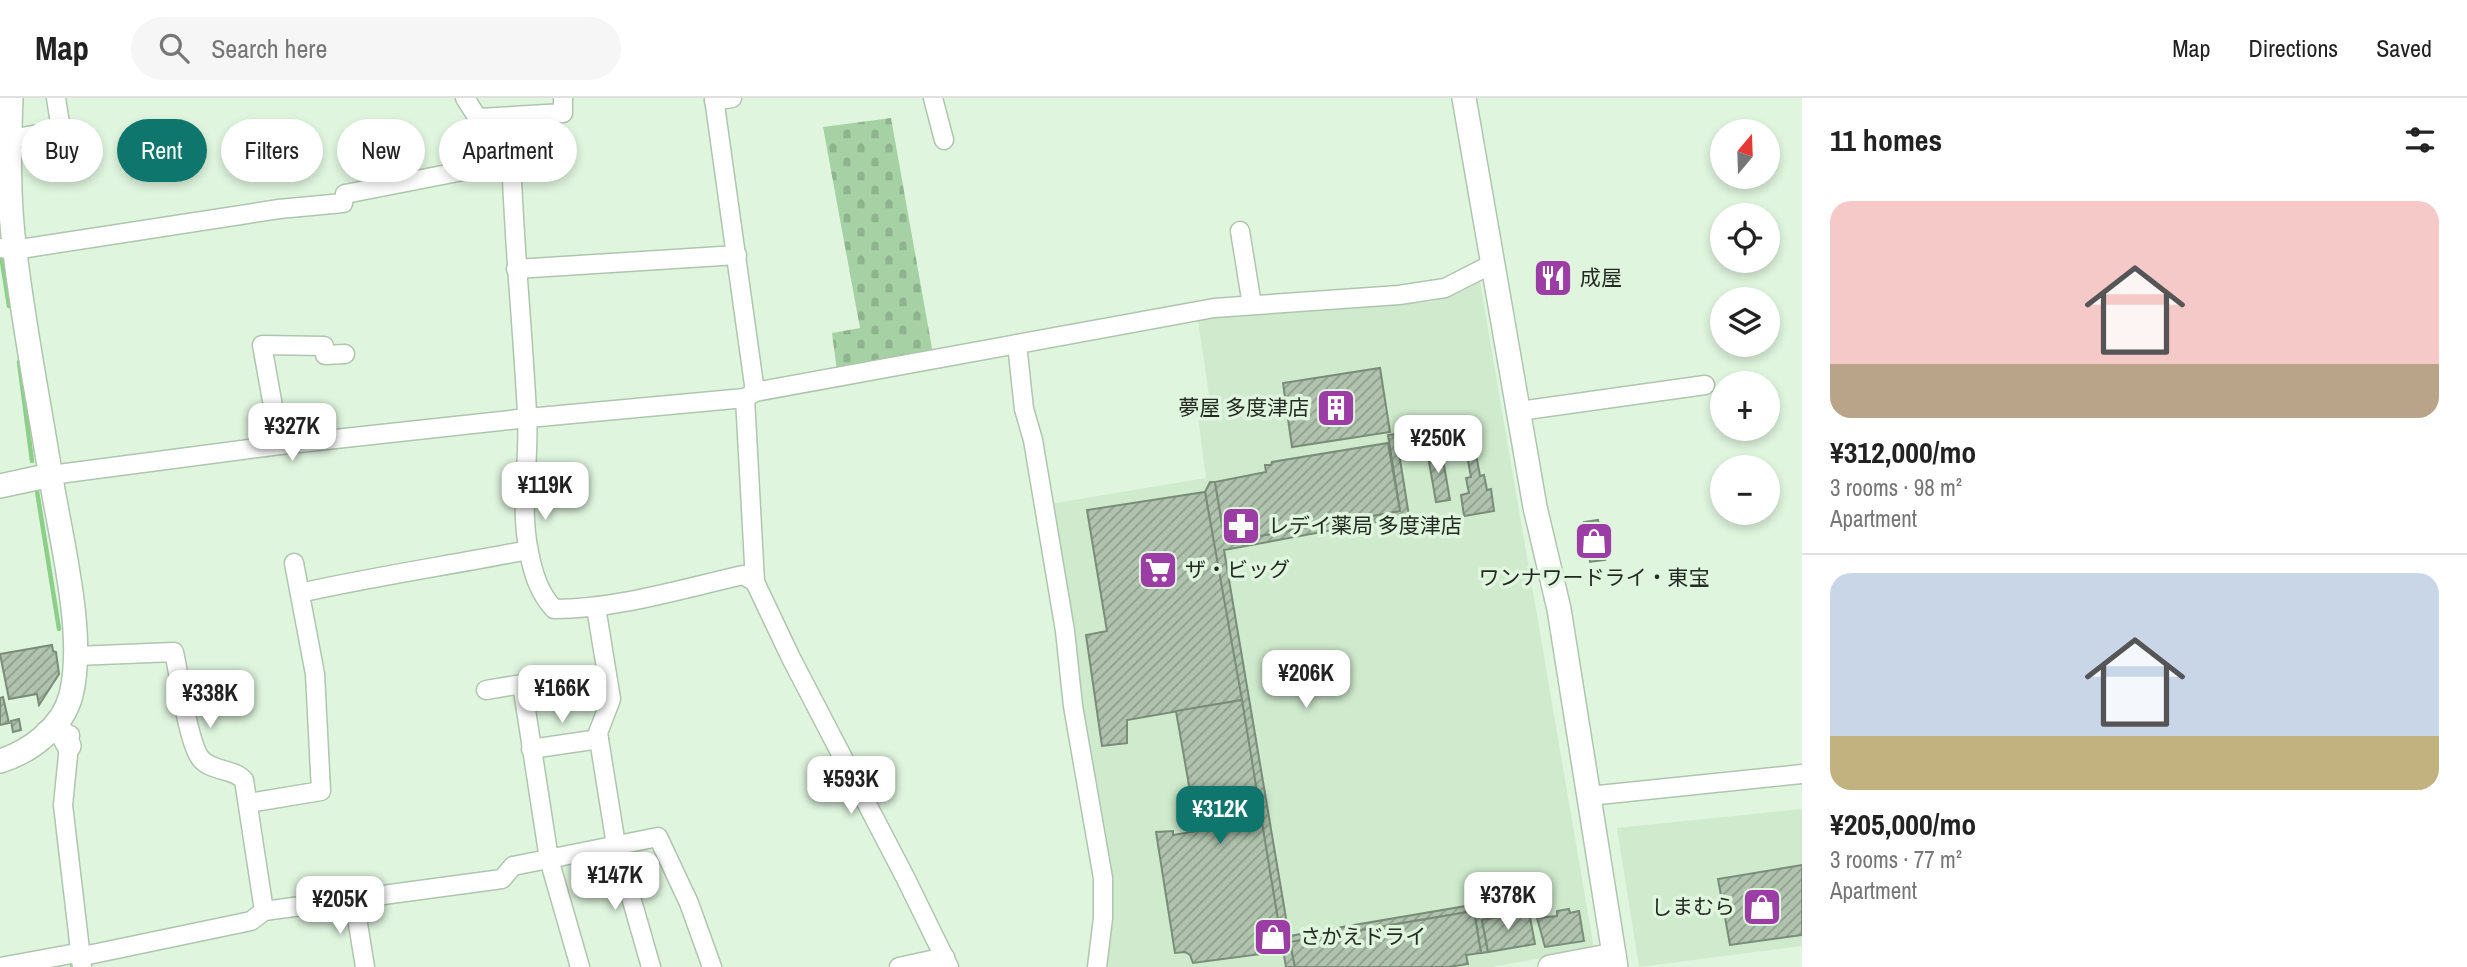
<!DOCTYPE html>
<meta charset="utf-8">
<style>
body{margin:0;font-family:"Archivo Narrow","Noto Sans JP",sans-serif;background:#f6f6f6;color:#222;height:100vh;display:flex;flex-direction:column;font-size:26px;white-space:nowrap}
*{box-sizing:border-box;margin:0}
p{font-size:23px;color:#767676}
.icon{flex:none;width:38px;height:38px;fill:none;stroke:currentColor;stroke-width:2;stroke-linecap:round;stroke-linejoin:round}
.map{position:relative;flex:1;overflow:hidden}
.sheet{display:flex;flex-direction:column;background:#fff;width:665px}
.sheet>*{flex:none}
.banner{position:absolute;left:21px;top:21px;width:665px;height:63px;display:flex;gap:14px}
.needle{width:46px;rotate:19deg}
.tools{position:absolute;left:1710px;top:21px;display:grid;gap:14px}
.tools a{display:grid;place-items:center;width:70px;height:70px;border-radius:50%;background:#fff;box-shadow:0 4px 10px #0003;font-size:35px}
.price{position:absolute;translate:-50% -60px;padding:0 16px;border-radius:14px;background:#fff;color:#222;font-size:23px;line-height:46px;filter:drop-shadow(0 2px 4px #0008)}
.price::after{content:'';position:absolute;left:50%;top:42px;width:21px;height:16px;margin-left:-10px;background:inherit;clip-path:polygon(0 0,100% 0,50% 100%)}
.price.on{background:#0f766e;color:#fff}
ul{padding:0;list-style:none}
li{display:grid;align-content:center;gap:14px;height:371px;padding:0 28px}
li+li{border-top:2px solid #e0e0e0}
li span{display:grid;place-items:center;height:217px;border-radius:21px;color:#555}
li>.icon{margin-inline-start:auto}
span .icon{width:126px;height:126px;fill:#fffc;stroke-width:1}
li b{font-size:30px}
h2{display:flex;justify-content:space-between;align-items:center;height:84px;padding:0 28px;font-size:30px}
.chip{padding:0 24px;border-radius:32px;background:#fff;box-shadow:0 4px 10px #0003;font-size:24px;line-height:63px}
.chip.on{background:#0f766e;color:#fff}
header{display:flex;align-items:center;gap:42px;box-sizing:border-box;height:98px;padding:0 35px;background:#fff;border-bottom:2px solid #e0e0e0}
header strong{font-size:33px}
nav{display:flex;gap:38px;margin-inline-start:auto;font-size:24px}
.search{width:490px;height:63px;background:#f6f6f6;display:flex;align-items:center;gap:18px;box-sizing:border-box;padding:0 24px;border-radius:38px;color:#767676;font-size:26px}
main{display:flex;flex:1;min-height:0}
.map>svg:first-child{display:block}
</style>
<header>
<strong>Map</strong>
<div class="search"><svg class="icon" aria-label="search" viewBox="0 0 24 24"><circle cx="10" cy="10" r="6"/><path d="M15 15l6 6"/></svg>Search here</div>
<nav><a>Map</a><a>Directions</a><a>Saved</a></nav>
</header>
<main>
<div class="map">
<svg width="1802" height="869" viewBox="0 0 1802 869">
<defs>
<pattern id="cemetery-stones" width="16" height="16" patternUnits="userSpaceOnUse" patternTransform="scale(1.75)"><rect width="16" height="16" fill="#a5d1a4"/><path d="M2 7V4a2 2 0 0 1 4 0v3zM10 15v-3a2 2 0 0 1 4 0v3z" fill="#8eb48d"/></pattern>
<pattern id="building-hatch" width="6" height="6" patternUnits="userSpaceOnUse" patternTransform="scale(1.75)"><rect width="6" height="6" fill="#afc3ae"/><path d="M-1 1l2-2M0 6l6-6M5 7l2-2" fill="none" stroke="#8e9f8d"/></pattern>
</defs>
<rect width="100%" height="100%" fill="#dff5de"/>
<g fill="#cfeacd">
<path d="M1480 184 1594 851 1491 869H1106L1111 789 1087 642 1073 530 1050 406 1206 380 1198 319 1212 318 1198 222 1237 216 1431 204 1455 197Z"/>
<path d="M1802 711V848L1639 869 1617 730Z"/>
</g>
<path fill="url(#cemetery-stones)" d="M891 20 933 256 837 273 832 235 860 230 823 29Z"/>
<g fill="none" stroke-linecap="round" stroke-linejoin="round">
<g stroke="#8bcf89" stroke-width="4.5">
<path d="M1 157 9 208"/>
<path d="M19 264 32 363"/>
<path d="M37 393 59 531"/>
<path d="M72 867 73 869"/>
</g>
</g>
<g fill="url(#building-hatch)" stroke="#798d78" stroke-width="2">
<path d="M1559 163 1564 195 1547 198 1542 165Z"/>
<path d="M1380 270 1390 334 1292 349 1283 285Z"/>
<path d="M1396 336 1409 418 1224 452 1289 838 1478 806 1481 817 1527 809 1529 814 1482 822 1488 854 1481 855 1474 813 1290 844 1295 869H1286L1205 394 1210 384H1215L1225 444 1400 413 1388 337Z"/>
<path d="M1473 339 1480 378 1484 377 1487 392 1491 391 1494 413 1464 418 1461 397 1469 395 1466 380 1471 379 1464 341Z"/>
<path d="M1388 345 1400 413 1225 444 1215 384 1266 374 1265 367H1271L1272 364Z"/>
<path d="M1441 350 1450 402 1436 404 1427 352Z"/>
<path d="M1205 394 1242 602 1127 622V645L1102 648 1086 537 1107 533 1087 412Z"/>
<path d="M1598 422 1605 462 1590 464 1584 424Z"/>
<path d="M52 547 53 553 56 554 59 576 39 607 37 596 9 601 0 556Z"/>
<path d="M3 599 9 625 0 627V600Z"/>
<path d="M1242 602 1283 853 1193 865 1190 857 1185 854 1175 855 1156 734 1173 733V737L1197 733 1176 613Z"/>
<path d="M19 621 21 632 13 634 11 623Z"/>
<path d="M1802 767V837L1730 847 1718 781Z"/>
<path d="M1569 811 1570 815 1579 813 1584 843 1545 849 1537 820 1557 818V813Z"/>
<path d="M1474 813 1481 855 1466 857 1468 866 1448 869H1295L1290 844Z"/>
<path d="M1529 814 1535 846 1488 854 1482 822Z"/>
</g>
<g fill="none" stroke-linecap="round" stroke-linejoin="round">
<g stroke="#b0c5af" stroke-width="21">
<g id="street">
<path d="M465 0 510 71"/>
<path d="M714 0 755 294"/>
<path d="M933 0 944 42"/>
<path d="M714 3 732 0"/>
<path d="M510 19C511 118 522 217 527 316 530 361 519 408 529 454 533 475 539 495 554 511 617 511 681 491 743 477L755 484"/>
<path d="M479 20 563 15V0"/>
<path d="M10 41 61 32 56 0"/>
<path d="M1240 133 1252 207"/>
<path d="M0 150 14 152 279 111 343 105 345 96 499 66 511 72"/>
<path d="M516 171 737 157"/>
<path d="M1017 246 1024 311 1033 342 1065 533 1073 608 1103 780V820L1097 869"/>
<path d="M745 300 755 484 791 560 905 779 949 869"/>
<path d="M1519 313 1705 287"/>
<path d="M280 347 262 247 324 248 325 257 345 256"/>
<path d="M51 377 280 347 528 320 745 300 755 294 1214 210 1399 197 1445 190 1494 165"/>
<path d="M300 495C376 478 452 467 528 452"/>
<path d="M596 509 611 601 598 635 616 747 651 869"/>
<path d="M76 558 174 554C179 576 188 646 201 661 212 674 233 670 244 682L264 813"/>
<path d="M486 592 522 586 549 761 580 869"/>
<path d="M70 637 63 707 82 869"/>
<path d="M531 651 599 641"/>
<path d="M1589 698 1802 676"/>
<path d="M249 705 321 693 315 576 294 465"/>
<path d="M354 801 365 869"/>
<path d="M1 869 71 856 88 857 251 823 264 813 502 781 513 768 658 739 689 805 712 869"/>
<path d="M899 869 945 859"/>
</g>
</g>
<g stroke="#b0c5af" stroke-width="26">
<g id="secondary">
<path d="M1464 0 1535 409 1559 511 1616 869"/>
<path d="M0 388 51 377"/>
<path d="M47 635 54 632 61 633 69 648"/>
<path d="M0 663C30 654 63 629 71 597 86 537 61 442 51 380 39 305 24 230 15 154 8 103 9 51 11 0"/>
<path d="M1550 869 1614 857"/>
</g>
</g>
<use href="#street" stroke="#fff" stroke-width="18"/>
<use href="#secondary" stroke="#fff" stroke-width="23"/>
</g>
<defs>
<g id="restaurant-square" transform="scale(2.0125)"><rect x="-9" y="-9" width="18" height="18" rx="4" fill="#9c3da5" stroke="#dff5de"/><path d="M-5-6h1v4h1v-4h1v4h1v-4h1v5L-1.5 .5V6h-2V.5L-5-1ZM5-6V6H3V1.5H1.5Q1.5-4 5-6Z" fill="#fff"/></g>
<g id="building-square" transform="scale(2.0125)"><rect x="-9" y="-9" width="18" height="18" rx="4" fill="#9c3da5" stroke="#dff5de"/><path d="M-4-6H4V6H1V3H-1V6H-4ZM-2.5-4.3h1.7v1.8h-1.7ZM.8-4.3h1.7v1.8H.8ZM-2.5-1h1.7V.8h-1.7ZM.8-1h1.7V.8H.8Z" fill="#fff"/></g>
<g id="pharmacy-square" transform="scale(2.0125)"><rect x="-9" y="-9" width="18" height="18" rx="4" fill="#9c3da5" stroke="#dff5de"/><path d="M-2-6h4v4h4v4h-4v4h-4v-4h-4v-4h4Z" fill="#fff"/></g>
<g id="shop-square" transform="scale(2.0125)"><rect x="-9" y="-9" width="18" height="18" rx="4" fill="#9c3da5" stroke="#dff5de"/><path d="M-5-2.5h2.3a2.7 3.5 0 0 1 5.4 0H5L5.5 6h-11ZM-1.5-2.5h3a1.5 2.3 0 0 0-3 0Z" fill="#fff"/></g>
<g id="supermarket-square" transform="scale(2.0125)"><rect x="-9" y="-9" width="18" height="18" rx="4" fill="#9c3da5" stroke="#dff5de"/><path d="M-6-5.5h2.5l.6 2H6L4.5 2H-2.5L-4.4-4H-6ZM-1.5 3.2a1.3 1.3 0 1 0 .1 0ZM3 3.2a1.3 1.3 0 1 0 .1 0Z" fill="#fff"/></g>
</defs>
<g fill-rule="evenodd">
<use href="#restaurant-square" x="1553" y="180"/>
<use href="#building-square" x="1336" y="310"/>
<use href="#pharmacy-square" x="1241" y="428"/>
<use href="#shop-square" x="1594" y="443"/>
<use href="#supermarket-square" x="1158" y="472"/>
<use href="#shop-square" x="1762" y="809"/>
<use href="#shop-square" x="1273" y="839"/>
</g>
<g text-anchor="middle" stroke-width="7" stroke-linejoin="round" paint-order="stroke">
<g font-size="21" fill="#222a21" stroke="#dff5de" text-anchor="start">
<text x="1580" y="187">成屋</text>
<text x="1309" y="317" text-anchor="end">夢屋 多度津店</text>
<text x="1268" y="435">レデイ薬局 多度津店</text>
<text x="1185" y="479">ザ・ビッグ</text>
<text x="1594" y="487" text-anchor="middle">ワンナワードライ・東宝</text>
<text x="1735" y="816" text-anchor="end">しまむら</text>
<text x="1300" y="846">さかえドライ</text>
</g>
</g>
</svg>
<div class="tools">
<a><svg class="needle" viewBox="-14 -14 28 28"><path d="M0-13l5 13h-10z" fill="#e53935"/><path d="M0 13l5-13h-10z" fill="#767676"/></svg></a>
<a><svg class="icon" aria-label="locate" viewBox="0 0 24 24"><circle cx="12" cy="12" r="6"/><path d="M12 2v4M12 18v4M2 12h4M18 12h4"/></svg></a>
<a><svg class="icon" aria-label="layers" viewBox="0 0 24 24"><path d="M12 4l9 5-9 5-9-5zM3 14l9 5 9-5"/></svg></a>
<a>+</a>
<a>−</a>
</div>
<b class="price" style="left:292px;top:365px">¥327K</b>
<b class="price" style="left:1438px;top:377px">¥250K</b>
<b class="price" style="left:545px;top:424px">¥119K</b>
<b class="price" style="left:1306px;top:612px">¥206K</b>
<b class="price" style="left:562px;top:627px">¥166K</b>
<b class="price" style="left:210px;top:632px">¥338K</b>
<b class="price" style="left:851px;top:718px">¥593K</b>
<b class="price on" style="left:1220px;top:748px">¥312K</b>
<b class="price" style="left:615px;top:814px">¥147K</b>
<b class="price" style="left:1508px;top:834px">¥378K</b>
<b class="price" style="left:340px;top:838px">¥205K</b>
<div class="banner">
<a class="chip">Buy</a>
<a class="chip on">Rent</a>
<a class="chip">Filters</a>
<a class="chip">New</a>
<a class="chip">Apartment</a>
</div>
</div>
<section class="sheet">
<h2>11 homes<svg class="icon" aria-label="filters" viewBox="0 0 24 24"><path d="M4 7h16M4 17h16"/><circle cx="9" cy="7" r="2"/><circle cx="15" cy="17" r="2"/></svg></h2>
<ul>
<li><span style="background:linear-gradient(#f6c9c9 75%,#b9a48a 0)"><svg class="icon" aria-label="home" viewBox="0 0 24 24"><path d="M3 11l9-7 9 7M6 9v11h12V9"/></svg></span><div><b>¥312,000/mo</b><p>3 rooms · 98 m²</p><p>Apartment</p></div></li>
<li><span style="background:linear-gradient(#c9d6e8 75%,#c2b280 0)"><svg class="icon" aria-label="home" viewBox="0 0 24 24"><path d="M3 11l9-7 9 7M6 9v11h12V9"/></svg></span><div><b>¥205,000/mo</b><p>3 rooms · 77 m²</p><p>Apartment</p></div></li>
</ul>
</section>
</main>
